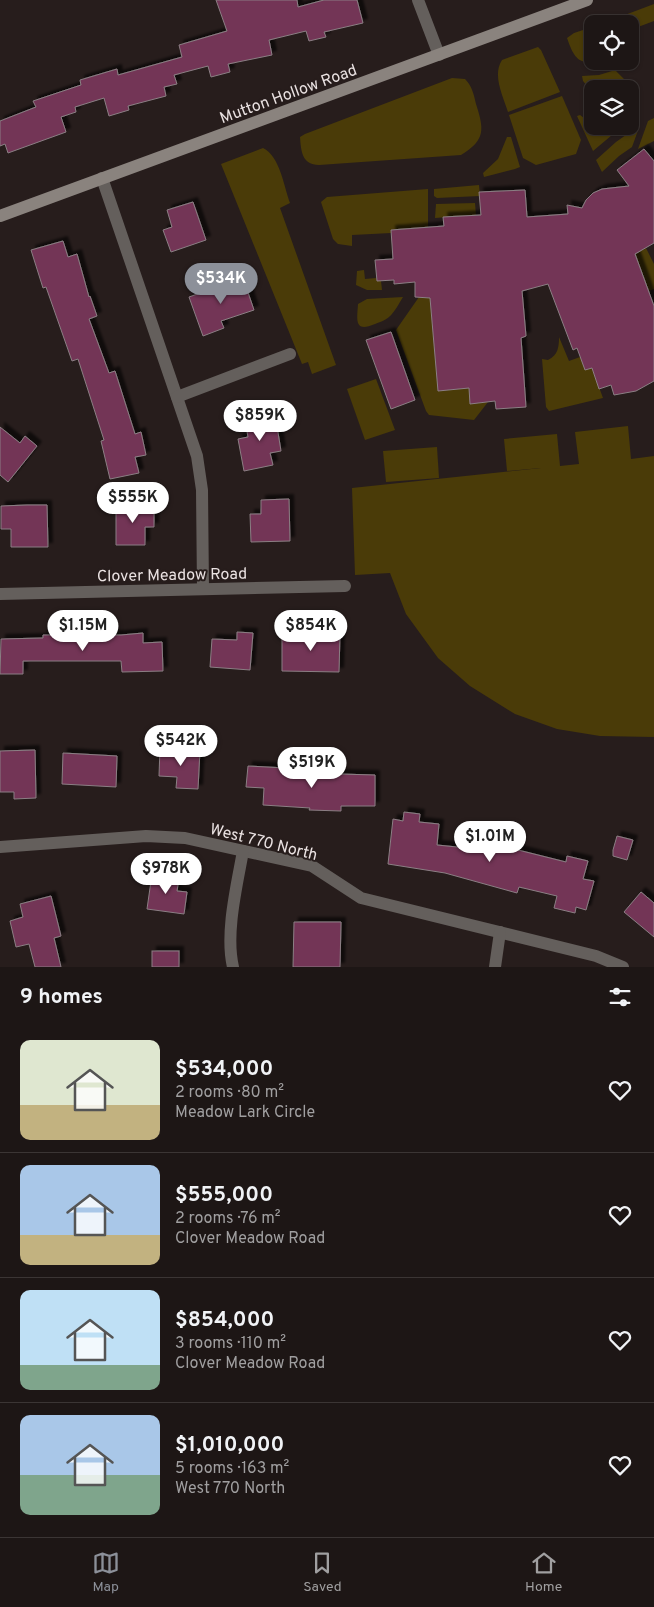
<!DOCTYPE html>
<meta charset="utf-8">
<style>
body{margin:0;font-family:Overpass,sans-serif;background:#251f1e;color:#f1f3f6;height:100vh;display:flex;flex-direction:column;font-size:19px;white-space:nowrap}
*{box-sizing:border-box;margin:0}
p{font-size:16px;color:#a09fa0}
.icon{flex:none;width:28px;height:28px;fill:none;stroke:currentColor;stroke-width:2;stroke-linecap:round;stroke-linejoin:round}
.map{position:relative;height:967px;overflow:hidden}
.side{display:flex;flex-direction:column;background:#1d1615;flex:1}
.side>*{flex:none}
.tools{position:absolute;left:584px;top:15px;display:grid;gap:10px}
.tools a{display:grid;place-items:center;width:55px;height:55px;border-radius:10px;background:#1d1615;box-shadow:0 1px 4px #0004,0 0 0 1px #3b3534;font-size:25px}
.price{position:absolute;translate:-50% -42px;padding:0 11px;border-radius:18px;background:#fff;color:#222;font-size:16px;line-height:32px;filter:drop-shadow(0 1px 2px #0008)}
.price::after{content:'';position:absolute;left:50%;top:30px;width:15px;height:11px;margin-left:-8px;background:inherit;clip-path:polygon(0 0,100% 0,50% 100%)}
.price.current{background:#8c9099;color:#fff}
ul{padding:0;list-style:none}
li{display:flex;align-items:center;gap:15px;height:125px;padding:0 20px}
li+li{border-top:1px solid #3b3534}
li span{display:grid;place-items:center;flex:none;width:140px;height:100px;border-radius:10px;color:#555}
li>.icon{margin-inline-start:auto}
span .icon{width:60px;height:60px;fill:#fffc;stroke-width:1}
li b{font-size:21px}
h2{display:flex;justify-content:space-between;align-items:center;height:60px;padding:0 20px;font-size:21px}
.dock{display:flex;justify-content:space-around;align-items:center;height:70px;border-top:1px solid #3b3534;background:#1d1615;font-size:14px;color:#a09fa0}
.dock a{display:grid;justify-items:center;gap:2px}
.dock .current{color:#8c9099}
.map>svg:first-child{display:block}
</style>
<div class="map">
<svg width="654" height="967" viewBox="0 0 654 967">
<defs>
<filter id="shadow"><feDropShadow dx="4.5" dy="-4.5" stdDeviation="1" flood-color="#0009"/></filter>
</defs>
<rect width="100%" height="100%" fill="#271d1c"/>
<g fill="#4a3b08">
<path d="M654 4V21L630 30V24H601Z"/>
<path d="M592 27V61H594C577 66 572 52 567 38L574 33Z"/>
<path d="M538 47 541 50 560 92 508 112C503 96 492 75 502 60Z"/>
<path d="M612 71H616L628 83 635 82 640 92 630 95V89H592V92L583 81 582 76 599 75Z"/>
<path d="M452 78 465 79C472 86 474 95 476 104 484 129 486 140 461 155L319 165C302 165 301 151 300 137L305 134Z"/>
<path d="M562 96 581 140 576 154 536 165 523 158 509 115Z"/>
<path d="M580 115 592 124V126L615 127 618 130 593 151 577 116Z"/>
<path d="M654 118V141L638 149 648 121Z"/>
<path d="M640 125 632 147 619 156 602 172 596 160 616 142Z"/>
<path d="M507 137H511L520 167 515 169 484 177 483 173 498 159Z"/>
<path d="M263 148C280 156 284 187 290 203L280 208 336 365 312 374 308 362 302 364 221 164Z"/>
<path d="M479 185 480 196 437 198 434 196V189Z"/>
<path d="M428 189V227L391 230V233L352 235V246L338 244 333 239 321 202 327 197Z"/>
<path d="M475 203 476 215 435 218 436 204Z"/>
<path d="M646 248 654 264V289L649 291 635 254Z"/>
<path d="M364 270 365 279 376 278 377 281H381L382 290H367L356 285 357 271Z"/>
<path d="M403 297C399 303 395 312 389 317 386 320 380 322 375 324 354 333 357 320 358 304L367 299Z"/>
<path d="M419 297 430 298 438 391 469 388 470 404 488 402 474 420 429 415 426 411 396 330Z"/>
<path d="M559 337 569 361 580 357 592 368 603 398 549 411 546 407 542 359 548 360C558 355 559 347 559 337Z"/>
<path d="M376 379 395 430 365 440 347 389Z"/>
<path d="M628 426 631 459 654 456V737L600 736 557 729 515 714 470 686 438 658 406 614 390 573 355 575 352 488 541 468 507 471 504 439 557 434 560 466 579 464 575 432Z"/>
<path d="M437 447 439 478 386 482 383 451Z"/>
</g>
<g fill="#733556" stroke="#8b7f84" filter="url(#shadow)">
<path d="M216 0H297L298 7 324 0H357L363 23 324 32 326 37 309 41 306 31 269 40 272 55 228 64 230 72 211 77 208 66 174 75 177 84 164 87 166 96 128 106 129 110 109 116 104 98 75 107 76 112 61 117 66 132 8 153 5 144 0 146V121L36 107 33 101 81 85 80 80 117 69 118 75 182 57 179 45 227 31Z"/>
<path d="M644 149 654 161V243L635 254 654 306V381L636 391 614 395 611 385 599 389 592 368 585 370 577 348 573 350 548 284 522 291 526 336 521 338 526 407 496 409 495 401 470 404 469 388 438 391 430 298 415 297V282L394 284V280L377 281 375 260 393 259 391 230 444 226 443 217 481 215 479 192 525 190 527 217 568 214 567 205 582 208 586 200 593 193 602 189 629 186 617 170Z"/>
<path d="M193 202 206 240 171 252 163 230 172 227 167 210Z"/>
<path d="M63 241 68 257 77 254 89 297 90 296 97 316 89 319 109 373 115 371 135 434 141 432 146 455 135 457 139 473 110 479 101 441 104 440 78 359 72 361 46 287 43 288 31 250Z"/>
<path d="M243 278 254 310 221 321 224 328 203 336 189 297Z"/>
<path d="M391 332 415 400 391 409 366 340Z"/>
<path d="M275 414 281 451 270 453 273 465 244 471 238 439 248 437 245 419Z"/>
<path d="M0 427 20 443 25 436 37 446 8 482 0 475Z"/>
<path d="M289 499 290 541 251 542 250 514H261V500Z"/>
<path d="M27 505H47L48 547H11V529H1V506Z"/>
<path d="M116 506H154V527H145V545H116Z"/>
<path d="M237 632 253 633 250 670 210 667 212 639 237 640Z"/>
<path d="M282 632 340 633 339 672 282 671Z"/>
<path d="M143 633V643L162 642 163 671 122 672 121 661H23V674H0L1 639 43 638V635H121Z"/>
<path d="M160 748 200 750 198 789 176 788 177 777 159 776Z"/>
<path d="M35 750 36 798 14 799V792H0V751Z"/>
<path d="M63 753 117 756 116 787 62 784Z"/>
<path d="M248 766 286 768V774L339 776V774L375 775V806H341V811L309 810 310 808 263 805 264 788 246 787Z"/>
<path d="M404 812 420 814 419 822 439 824 437 845 467 848 470 836 498 844 501 833 521 838 518 850 566 862 567 856 588 861 583 879 594 881 586 910 576 907 575 913 554 908 557 896 519 887 517 893 445 873 388 864 393 819 403 821Z"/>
<path d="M617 836 633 840 627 860 613 856V850Z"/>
<path d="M152 874 179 878 177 891 187 892 184 914 147 909Z"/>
<path d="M641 892 654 903V937L624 912Z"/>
<path d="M51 896 61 936 54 938 61 967H35L29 944 16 947 10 921 23 917 20 904Z"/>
<path d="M294 922H341L340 967H293Z"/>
<rect x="152" y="951" width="27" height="16"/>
</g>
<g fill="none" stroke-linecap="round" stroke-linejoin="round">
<g stroke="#645f5c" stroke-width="12">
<path d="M418 0 439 55"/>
<path d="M102 178 197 456 202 490 203 589"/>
<path d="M177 397 290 354"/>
<path d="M0 594 345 586"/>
<path d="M0 847 146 836 185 838 312 866 361 898 596 956 623 967"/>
<path d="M233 967C225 933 237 885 243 851"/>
<path d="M495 967 500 932"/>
</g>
<path stroke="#8a837e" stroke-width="12" d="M0 216 587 0"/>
</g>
<g text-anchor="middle" stroke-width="4" stroke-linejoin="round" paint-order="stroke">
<g font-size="16" fill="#eae2e2" stroke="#271d1c">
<text transform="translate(288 93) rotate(-20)" y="6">Mutton Hollow Road</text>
<text transform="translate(172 574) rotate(-1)" y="6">Clover Meadow Road</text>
<text transform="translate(264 841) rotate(14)" y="6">West 770 North</text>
</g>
</g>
</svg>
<div class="tools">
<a><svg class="icon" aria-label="locate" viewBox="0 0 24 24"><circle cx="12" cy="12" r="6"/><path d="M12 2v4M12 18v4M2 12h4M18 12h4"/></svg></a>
<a><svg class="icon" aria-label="layers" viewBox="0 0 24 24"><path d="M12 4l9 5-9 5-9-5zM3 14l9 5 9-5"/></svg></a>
</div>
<b class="price current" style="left:221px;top:305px">$534K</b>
<b class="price" style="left:260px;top:442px">$859K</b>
<b class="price" style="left:133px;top:524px">$555K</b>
<b class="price" style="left:83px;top:652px">$1.15M</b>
<b class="price" style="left:311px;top:652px">$854K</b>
<b class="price" style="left:181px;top:767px">$542K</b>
<b class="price" style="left:312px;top:789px">$519K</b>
<b class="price" style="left:490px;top:863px">$1.01M</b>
<b class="price" style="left:166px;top:895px">$978K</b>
</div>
<section class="side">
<h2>9 homes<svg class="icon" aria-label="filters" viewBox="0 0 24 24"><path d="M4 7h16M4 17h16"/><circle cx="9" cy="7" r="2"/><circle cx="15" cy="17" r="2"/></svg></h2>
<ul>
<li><span style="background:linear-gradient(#dfe7d0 65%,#c2b280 0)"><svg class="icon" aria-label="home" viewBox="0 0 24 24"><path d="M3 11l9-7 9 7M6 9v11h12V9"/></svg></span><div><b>$534,000</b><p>2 rooms · 80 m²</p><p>Meadow Lark Circle</p></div><svg class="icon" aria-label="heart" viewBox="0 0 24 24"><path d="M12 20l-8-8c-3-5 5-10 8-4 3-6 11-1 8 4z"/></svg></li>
<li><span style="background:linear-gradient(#a9c7e8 70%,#c2b280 0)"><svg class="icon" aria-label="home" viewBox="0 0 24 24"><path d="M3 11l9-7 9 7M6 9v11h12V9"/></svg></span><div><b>$555,000</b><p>2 rooms · 76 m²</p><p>Clover Meadow Road</p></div><svg class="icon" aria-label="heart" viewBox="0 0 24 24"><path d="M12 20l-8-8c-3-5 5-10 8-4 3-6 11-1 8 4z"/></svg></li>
<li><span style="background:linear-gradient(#bfe0f5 75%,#7fa58c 0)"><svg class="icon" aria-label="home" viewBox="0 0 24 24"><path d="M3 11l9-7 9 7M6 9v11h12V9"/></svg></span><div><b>$854,000</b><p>3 rooms · 110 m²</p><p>Clover Meadow Road</p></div><svg class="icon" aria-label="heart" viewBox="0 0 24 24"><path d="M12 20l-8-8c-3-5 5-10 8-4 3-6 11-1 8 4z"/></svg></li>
<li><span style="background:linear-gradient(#a9c7e8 60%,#7fa58c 0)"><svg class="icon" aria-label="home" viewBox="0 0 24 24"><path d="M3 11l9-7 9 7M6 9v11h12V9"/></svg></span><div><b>$1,010,000</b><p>5 rooms · 163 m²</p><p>West 770 North</p></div><svg class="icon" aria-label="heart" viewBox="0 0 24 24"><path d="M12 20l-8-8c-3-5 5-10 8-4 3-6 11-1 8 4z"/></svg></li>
</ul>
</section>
<nav class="dock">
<a class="current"><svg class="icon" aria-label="map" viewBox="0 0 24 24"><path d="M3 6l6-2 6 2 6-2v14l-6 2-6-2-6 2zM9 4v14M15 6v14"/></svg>Map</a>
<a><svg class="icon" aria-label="saved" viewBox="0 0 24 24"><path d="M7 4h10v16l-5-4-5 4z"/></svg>Saved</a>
<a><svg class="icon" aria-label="home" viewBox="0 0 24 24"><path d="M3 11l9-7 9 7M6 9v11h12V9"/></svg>Home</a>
</nav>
